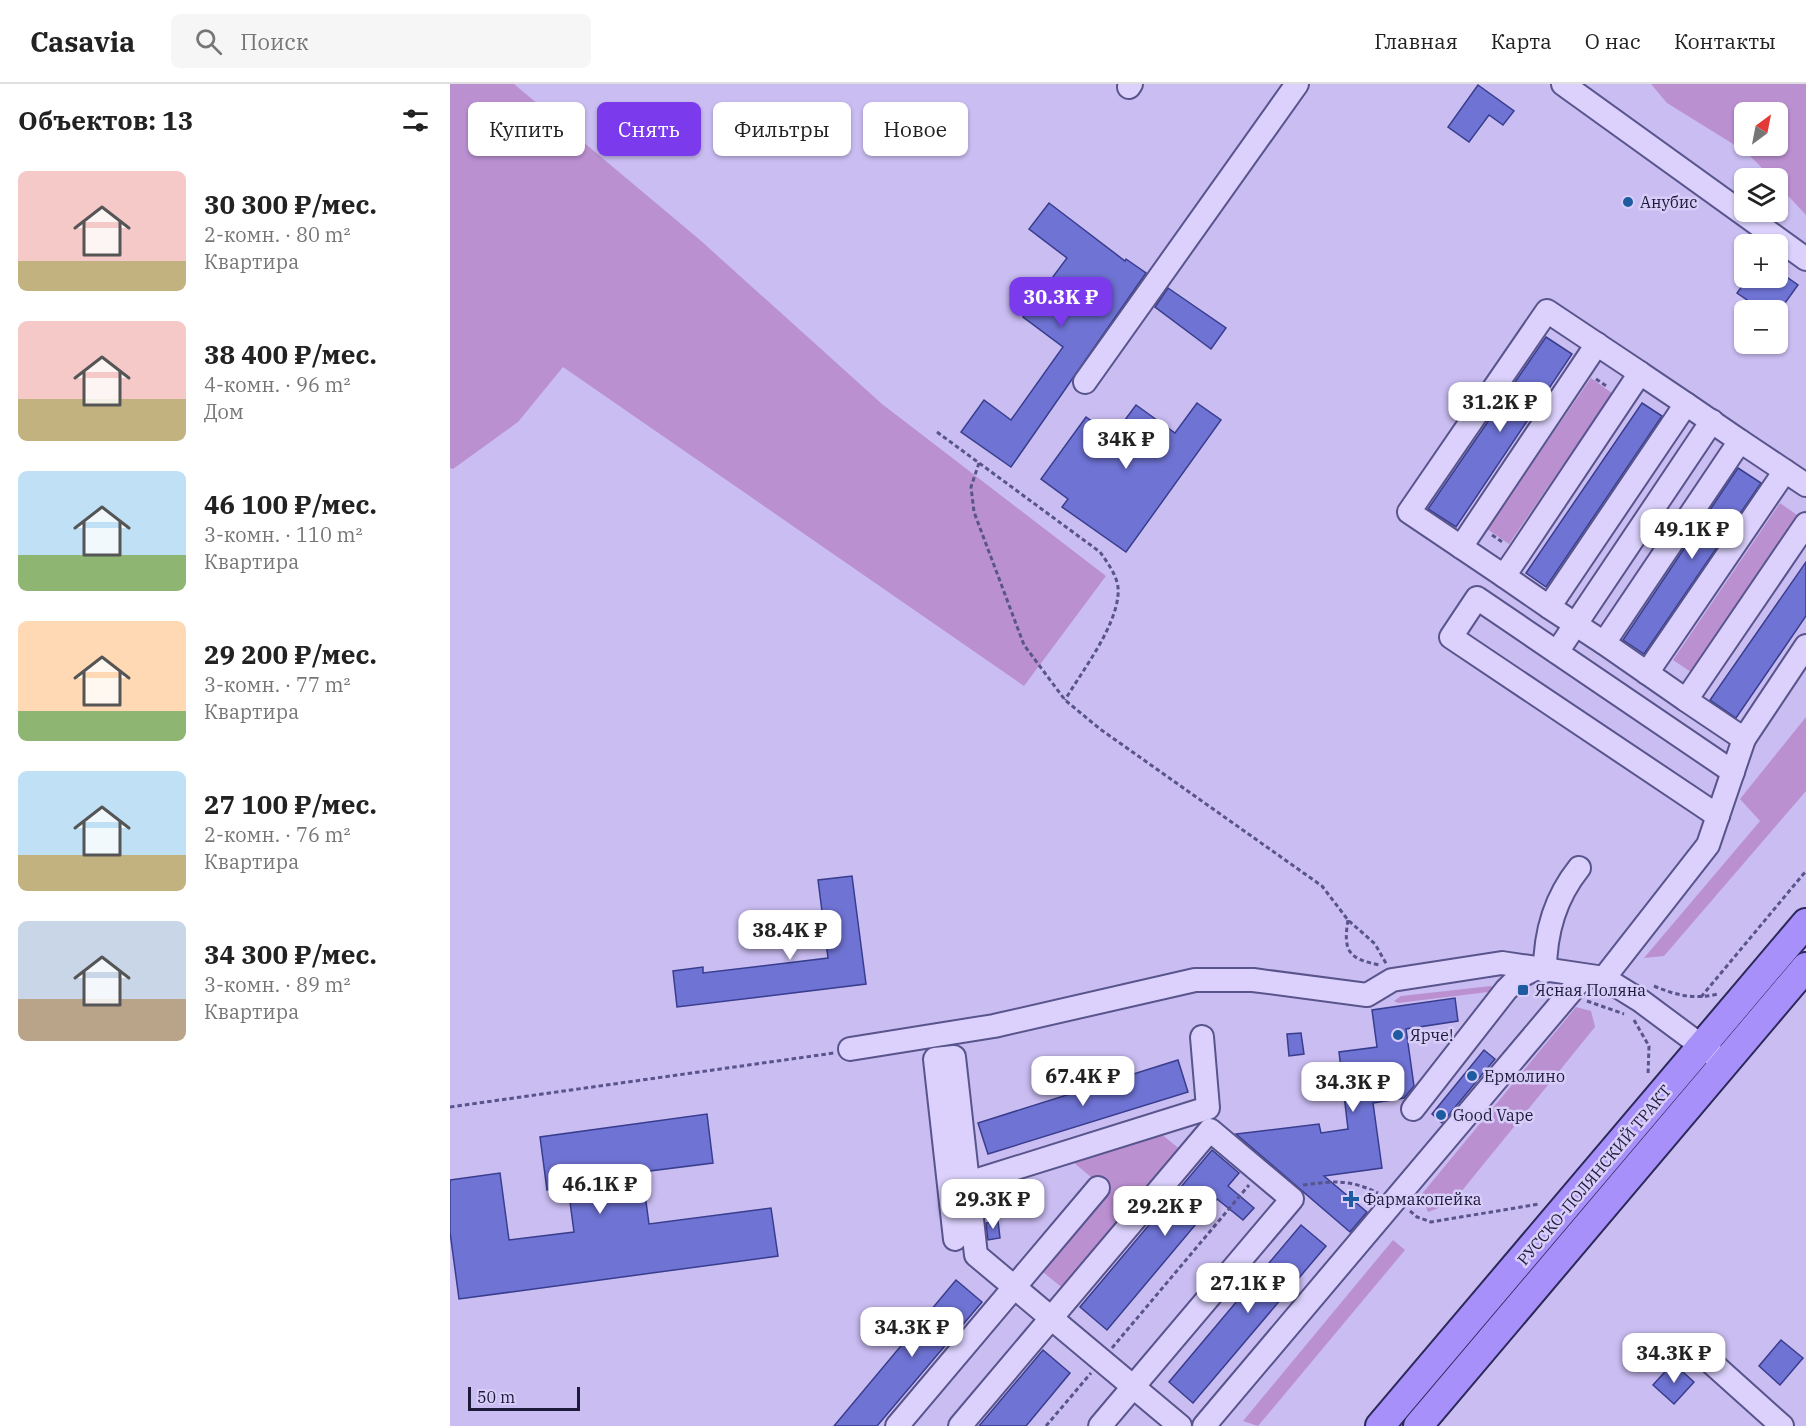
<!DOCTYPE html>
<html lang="ru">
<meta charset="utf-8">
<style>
body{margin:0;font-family:"IBM Plex Serif",serif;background:#f6f6f6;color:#222;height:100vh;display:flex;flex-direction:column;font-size:22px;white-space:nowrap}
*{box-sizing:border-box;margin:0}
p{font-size:20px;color:#767676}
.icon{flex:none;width:33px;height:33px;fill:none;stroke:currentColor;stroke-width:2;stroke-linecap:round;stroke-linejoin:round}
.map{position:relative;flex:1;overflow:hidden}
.side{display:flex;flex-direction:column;background:#fff;width:450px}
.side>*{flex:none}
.hud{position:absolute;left:18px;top:18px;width:570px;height:54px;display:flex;gap:12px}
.needle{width:39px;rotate:32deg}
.fabs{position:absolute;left:1284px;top:18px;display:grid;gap:12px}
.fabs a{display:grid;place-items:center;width:54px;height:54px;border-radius:9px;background:#fff;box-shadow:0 2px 4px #0004;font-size:30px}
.scale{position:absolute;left:18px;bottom:15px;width:112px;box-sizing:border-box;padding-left:6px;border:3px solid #1b1b39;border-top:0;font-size:16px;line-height:21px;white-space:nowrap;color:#1b1b39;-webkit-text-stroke:4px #d8cdf9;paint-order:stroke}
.price{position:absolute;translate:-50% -51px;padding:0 14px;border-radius:12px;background:#fff;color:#222;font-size:20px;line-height:39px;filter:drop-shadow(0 2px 3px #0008)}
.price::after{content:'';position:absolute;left:50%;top:36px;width:18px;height:14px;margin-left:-9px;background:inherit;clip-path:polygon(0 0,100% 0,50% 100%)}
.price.on{background:#7c3aed;color:#fff}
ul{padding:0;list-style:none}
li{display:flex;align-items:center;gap:18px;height:150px;padding:0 18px}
li span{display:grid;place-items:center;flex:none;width:168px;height:120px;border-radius:9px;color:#555}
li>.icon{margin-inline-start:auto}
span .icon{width:72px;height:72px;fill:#fffc;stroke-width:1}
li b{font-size:26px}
h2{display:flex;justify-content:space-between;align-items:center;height:72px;padding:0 18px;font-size:26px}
.tag{padding:0 21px;border-radius:9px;background:#fff;box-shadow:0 2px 4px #0004;font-size:21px;line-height:54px}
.tag.on{background:#7c3aed;color:#fff}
header{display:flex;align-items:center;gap:36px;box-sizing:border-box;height:84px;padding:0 30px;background:#fff;border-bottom:2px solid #e0e0e0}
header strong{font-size:28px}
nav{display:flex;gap:33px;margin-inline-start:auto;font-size:21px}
.search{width:420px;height:54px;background:#f6f6f6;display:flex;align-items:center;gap:15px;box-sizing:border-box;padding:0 21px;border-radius:9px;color:#767676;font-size:22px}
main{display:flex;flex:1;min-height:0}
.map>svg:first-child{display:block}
</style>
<header>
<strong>Casavia</strong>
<div class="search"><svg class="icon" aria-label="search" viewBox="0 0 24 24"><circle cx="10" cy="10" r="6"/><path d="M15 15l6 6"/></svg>Поиск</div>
<nav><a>Главная</a><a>Карта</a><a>О нас</a><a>Контакты</a></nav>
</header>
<main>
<section class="side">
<h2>Объектов: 13<svg class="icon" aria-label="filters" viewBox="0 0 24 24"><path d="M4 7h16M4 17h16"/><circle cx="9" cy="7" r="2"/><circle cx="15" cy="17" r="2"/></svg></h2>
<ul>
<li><span style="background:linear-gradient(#f6c9c9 75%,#c2b280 0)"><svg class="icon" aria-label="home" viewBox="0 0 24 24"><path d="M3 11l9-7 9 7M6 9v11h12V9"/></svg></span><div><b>30 300 ₽/мес.</b><p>2-комн. · 80 m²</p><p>Квартира</p></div></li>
<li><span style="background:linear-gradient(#f6c9c9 65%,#c2b280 0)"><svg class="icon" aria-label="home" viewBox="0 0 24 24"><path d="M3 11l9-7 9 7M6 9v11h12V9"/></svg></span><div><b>38 400 ₽/мес.</b><p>4-комн. · 96 m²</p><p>Дом</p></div></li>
<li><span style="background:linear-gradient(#bfe0f5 70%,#8fb573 0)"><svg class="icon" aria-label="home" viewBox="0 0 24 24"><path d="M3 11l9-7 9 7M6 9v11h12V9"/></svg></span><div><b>46 100 ₽/мес.</b><p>3-комн. · 110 m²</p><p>Квартира</p></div></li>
<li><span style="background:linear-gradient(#ffd9b3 75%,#8fb573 0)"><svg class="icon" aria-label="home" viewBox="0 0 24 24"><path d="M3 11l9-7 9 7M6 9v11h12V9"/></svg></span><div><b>29 200 ₽/мес.</b><p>3-комн. · 77 m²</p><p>Квартира</p></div></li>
<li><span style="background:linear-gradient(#bfe0f5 70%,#c2b280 0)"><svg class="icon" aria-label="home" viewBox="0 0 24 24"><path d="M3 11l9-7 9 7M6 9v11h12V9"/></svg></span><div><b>27 100 ₽/мес.</b><p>2-комн. · 76 m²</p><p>Квартира</p></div></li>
<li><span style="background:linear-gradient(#c9d6e8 65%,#b9a48a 0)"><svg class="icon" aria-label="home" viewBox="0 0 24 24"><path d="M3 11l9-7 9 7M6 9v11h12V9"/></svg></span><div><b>34 300 ₽/мес.</b><p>3-комн. · 89 m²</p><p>Квартира</p></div></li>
</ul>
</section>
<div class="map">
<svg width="1356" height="1342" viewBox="0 0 1356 1342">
<rect width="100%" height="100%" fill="#cabdf2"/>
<g fill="#bb90d1" fill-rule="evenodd">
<path d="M0 0H64L250 156 432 320 656 492 574 602 113 283 68 338 3 385 0 384Z"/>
<path d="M1201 0H1356V131L1328 101V94H1322L1296 68 1217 19ZM1294 28H1328V62H1294Z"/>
<path d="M1141 294 1162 309 1059 460 1037 445Z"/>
<path d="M1330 419 1350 433 1244 590 1223 576Z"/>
<path d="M1356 633V707L1214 872 1194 874 1310 737 1290 715Z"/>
<path d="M1041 902 1044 906 1038 908 948 919 944 917 951 912Z"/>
<path d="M1126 923 1141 927 1145 943 1002 1119 978 1128 971 1111Z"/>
<path d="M710 1049 732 1067 615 1206 588 1184 655 1105 622 1077Z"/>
<path d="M943 1156 955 1166 808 1342 793 1337Z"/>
</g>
<g fill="#6f73d4" stroke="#383d8d" stroke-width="1.5">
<path d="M1028 1 1064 27 1053 41 1039 31 1019 58 998 43Z"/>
<path d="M599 119 675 177 676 175 696 189 561 383 511 348 534 316 561 336 613 263 573 233 617 174 579 145Z"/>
<path d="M1298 194H1338L1348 201 1330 226H1312L1287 209Z"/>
<path d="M718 204 776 244 761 265 705 223Z"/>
<path d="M1096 253 1122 270 1006 443 978 425Z"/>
<path d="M747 319 771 336 676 468 612 423 618 415 591 395 636 333 663 352 686 321 725 349Z"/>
<path d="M1192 319 1212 332 1096 503 1076 489Z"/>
<path d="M1288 384 1311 399 1194 570 1173 556Z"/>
<path d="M1356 478V532L1286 634 1260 616Z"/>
<path d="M402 792 416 900 227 923 223 887 253 883V889L378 874 368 796Z"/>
<path d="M1005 914 1008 937 956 945 964 1002 954 1014 923 1019 932 1084 874 1092 917 1128 900 1148 786 1050 869 1040 871 1049 898 1045 889 968 927 963 922 926Z"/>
<path d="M851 949 854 970 839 972 837 950Z"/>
<path d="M1034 966 1045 975 992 1039 982 1030Z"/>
<path d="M728 976 738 1008 538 1070 528 1039Z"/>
<path d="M257 1030 263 1079 192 1088 199 1140 321 1124 328 1172 9 1215 0 1148V1096L50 1089 59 1156 124 1148 118 1103 97 1106 90 1053Z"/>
<path d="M762 1066 789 1089 778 1102 804 1124 793 1136 767 1115 657 1246 630 1223Z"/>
<path d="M548 1137 550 1154 538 1156 536 1139Z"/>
<path d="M851 1141 876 1162 743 1319 719 1298Z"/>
<path d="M506 1196 532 1218 427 1342H384Z"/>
<path d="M1331 1256 1353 1274 1330 1301 1309 1282Z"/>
<path d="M593 1266 620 1289 576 1342H529Z"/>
<path d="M1223 1279 1244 1298 1224 1320 1203 1301Z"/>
</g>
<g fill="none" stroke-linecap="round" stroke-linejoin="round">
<g stroke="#58548c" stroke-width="26">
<g id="minor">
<path d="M1113 0 1356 175"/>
<path d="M679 3 681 0"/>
<path d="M635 298 847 0"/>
<path d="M1011 463 1147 260"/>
<path d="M1054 492 959 428 1097 227 1190 289"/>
<path d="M1099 523 1054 492 1069 470 1190 289 1236 320"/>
<path d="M1154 559 1099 523 1236 320 1290 357"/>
<path d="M1107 568 1262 337"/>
<path d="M1197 589 1335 387"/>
<path d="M1236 616 1154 559 1290 357 1356 401"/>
<path d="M1294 655 1356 562"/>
<path d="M1268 732 1001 553 1027 514 1283 688"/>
<path d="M1095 887C1095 848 1105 814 1129 784"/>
<path d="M1154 894 1258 761 1294 655 1236 616 1356 440"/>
<path d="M400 965 544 942 745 896H803L917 911 942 896 1052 879 1154 894 1191 917 1265 972"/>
<path d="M963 1025 1056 906 1069 893 1085 885"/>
<path d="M518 1099 758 1024 752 953"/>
<path d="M505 1155 485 975 504 973 526 1171 730 1342"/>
<path d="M1244 1263 1332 1342"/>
<path d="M447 1342 648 1104"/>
<path d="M510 1342 760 1046 842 1115 650 1342"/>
<path d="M754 1342 1134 892"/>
</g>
</g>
<g stroke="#2a2959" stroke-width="32">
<g id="major">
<path d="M930 1342 1356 839"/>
<path d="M968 1342 1356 883"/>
</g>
</g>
<g stroke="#58548c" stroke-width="3" stroke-dasharray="4.5 3" stroke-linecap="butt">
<path d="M1146 295 1158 303"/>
<path d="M487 348 650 468C659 481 670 495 668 511 665 545 632 587 615 616"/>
<path d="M529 379 521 403 524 428 574 561 615 616 650 645 872 802 898 836 925 860 937 881"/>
<path d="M1042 451 1054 459"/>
<path d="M898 836C893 867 898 875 930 881"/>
<path d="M1204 902C1225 911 1245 916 1268 910"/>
<path d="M1251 913 1356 787"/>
<path d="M1137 917 1174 930"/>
<path d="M1184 936 1199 962 1198 991"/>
<path d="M0 1023 384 969"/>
<path d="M853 1101C884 1097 899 1095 928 1109"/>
<path d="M960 1127 967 1133 981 1138 1089 1120"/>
<path d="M662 1264 799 1101"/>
<path d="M596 1342 641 1289"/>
</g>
<use href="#minor" stroke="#dbd1fc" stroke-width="22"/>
<use href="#major" stroke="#a890fa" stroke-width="28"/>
</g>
<g fill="#1e5ba1" stroke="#d8cdf9" stroke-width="2">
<circle cx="1178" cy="118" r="6"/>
<rect x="1067" y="900" width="12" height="12" rx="3"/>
<circle cx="948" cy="951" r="6"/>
<circle cx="1022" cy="992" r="6"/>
<circle cx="991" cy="1031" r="6"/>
<path d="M898 1106h6v6h6v6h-6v6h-6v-6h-6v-6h6z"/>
</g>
<g text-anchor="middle" stroke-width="5" stroke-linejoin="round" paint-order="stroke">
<g font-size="16" fill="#1b1b39" stroke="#d8cdf9" text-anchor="start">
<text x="1190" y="124">Анубис</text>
<text x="1085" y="912">Ясная Поляна</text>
<text x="960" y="957">Ярче!</text>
<text x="1034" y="998">Ермолино</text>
<text x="1003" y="1037">Good Vape</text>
<text x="913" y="1121">Фармакопейка</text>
</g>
<g font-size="16" fill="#1b1b39" stroke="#d8cdf9">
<text transform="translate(1144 1091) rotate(-50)" y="6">РУССКО-ПОЛЯНСКИЙ ТРАКТ</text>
</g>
</g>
</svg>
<div class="fabs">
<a><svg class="needle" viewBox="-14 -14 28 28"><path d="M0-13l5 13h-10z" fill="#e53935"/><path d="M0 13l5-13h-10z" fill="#767676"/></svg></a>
<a><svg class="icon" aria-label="layers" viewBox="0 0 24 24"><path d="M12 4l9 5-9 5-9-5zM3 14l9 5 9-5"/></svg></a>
<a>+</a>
<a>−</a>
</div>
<div class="scale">50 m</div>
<b class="price on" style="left:611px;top:244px">30.3K ₽</b>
<b class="price" style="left:1050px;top:349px">31.2K ₽</b>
<b class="price" style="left:676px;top:386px">34K ₽</b>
<b class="price" style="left:1242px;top:476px">49.1K ₽</b>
<b class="price" style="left:340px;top:877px">38.4K ₽</b>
<b class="price" style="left:633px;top:1023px">67.4K ₽</b>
<b class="price" style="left:903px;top:1029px">34.3K ₽</b>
<b class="price" style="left:150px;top:1131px">46.1K ₽</b>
<b class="price" style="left:543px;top:1146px">29.3K ₽</b>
<b class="price" style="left:715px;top:1153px">29.2K ₽</b>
<b class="price" style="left:798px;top:1230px">27.1K ₽</b>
<b class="price" style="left:462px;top:1274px">34.3K ₽</b>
<b class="price" style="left:1224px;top:1300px">34.3K ₽</b>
<div class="hud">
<a class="tag">Купить</a>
<a class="tag on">Снять</a>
<a class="tag">Фильтры</a>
<a class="tag">Новое</a>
</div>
</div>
</main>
